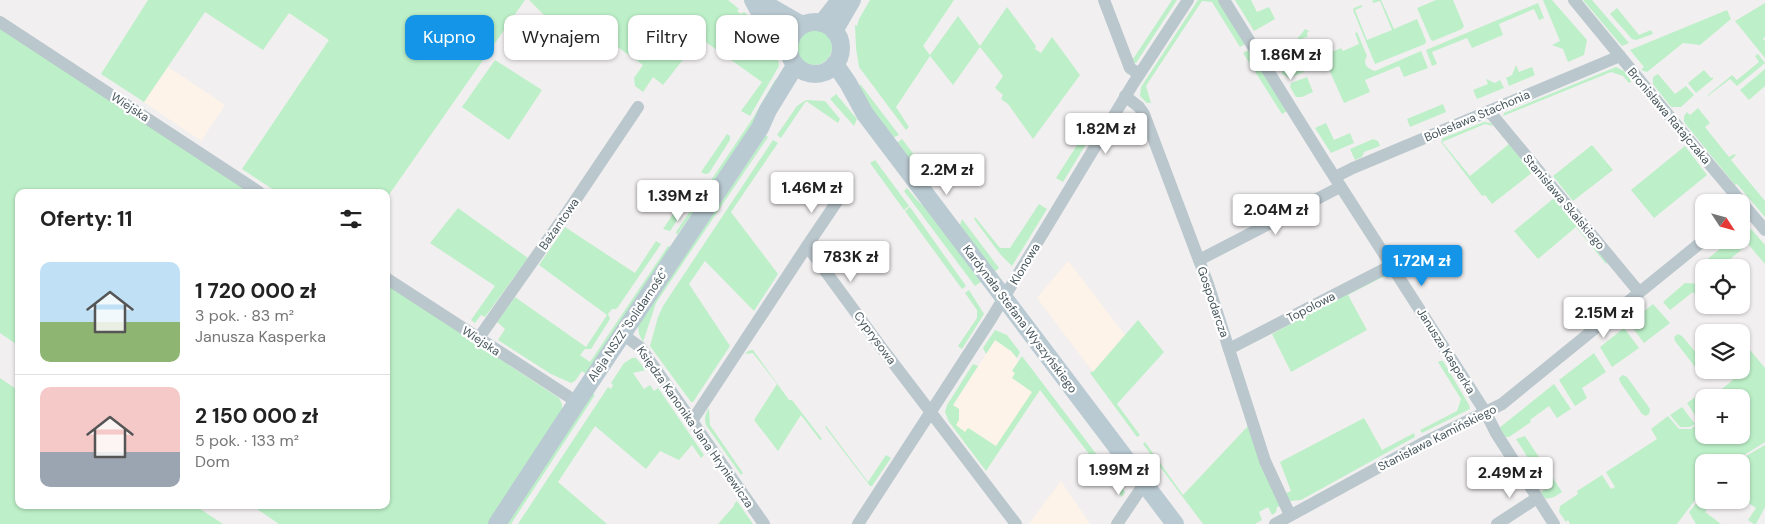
<!DOCTYPE html>
<html lang="pl">
<meta charset="utf-8">
<style>
body{margin:0;font-family:"DM Sans",sans-serif;background:#f2f2f2;color:#222;height:100vh;display:flex;flex-direction:column;font-size:19px;white-space:nowrap}
*{box-sizing:border-box;margin:0}
p{font-size:16px;color:#767676}
.icon{flex:none;width:28px;height:28px;fill:none;stroke:currentColor;stroke-width:2;stroke-linecap:round;stroke-linejoin:round}
.map{position:relative;flex:1;overflow:hidden}
.details{position:absolute;left:15px;top:189px;width:375px;height:320px;display:flex;flex-direction:column;background:#fff;border-radius:10px;box-shadow:0 1px 4px #0004}
.details>*{flex:none}
.top-card{position:absolute;left:405px;top:15px;width:475px;height:45px;display:flex;gap:10px}
.needle{width:32px;rotate:126deg}
.tools{position:absolute;left:1695px;top:194px;display:grid;gap:10px}
.tools a{display:grid;place-items:center;width:55px;height:55px;border-radius:10px;background:#fff;box-shadow:0 1px 4px #0004;font-size:25px}
.price{position:absolute;translate:-50% -42px;padding:0 11px;border-radius:5px;background:#fff;color:#222;font-size:16px;line-height:32px;filter:drop-shadow(0 1px 2px #0008)}
.price::after{content:'';position:absolute;left:50%;top:30px;width:15px;height:11px;margin-left:-8px;background:inherit;clip-path:polygon(0 0,100% 0,50% 100%)}
.price.selected{background:#1495e7;color:#fff}
ul{padding:0;list-style:none}
li{display:flex;align-items:center;gap:15px;height:125px;padding:0 25px}
li+li{border-top:1px solid #e0e0e0}
li span{display:grid;place-items:center;flex:none;width:140px;height:100px;border-radius:10px;color:#555}
li>.icon{margin-inline-start:auto}
span .icon{width:60px;height:60px;fill:#fffc;stroke-width:1}
li b{font-size:21px}
h2{display:flex;justify-content:space-between;align-items:center;height:60px;padding:0 25px;font-size:21px}
.pill{padding:0 18px;border-radius:10px;background:#fff;box-shadow:0 1px 4px #0004;font-size:18px;line-height:45px}
.pill.selected{background:#1495e7;color:#fff}
.map>svg:first-child{display:block}
</style>
<div class="map">
<svg width="1765" height="524" viewBox="0 0 1765 524">
<rect width="100%" height="100%" fill="#f2eff0"/>
<g fill="#fdf3e8">
<path d="M168 67 225 105 201 141 144 102Z"/>
<path d="M1068 261 1125 335 1093 372 1037 298Z"/>
<path d="M995 340 1011 351 1040 390 986 471 949 422 948 414Z"/>
<path d="M1061 481 1090 524H1029Z"/>
</g>
<g fill="#bdf0c8">
<path d="M148 0H525L386 199V192H277L242 169 329 40 289 13 263 50 205 12 144 102 101 74Z"/>
<path d="M529 0H728L739 9 737 11 741 14 744 12 772 34 775 38 779 66 750 116 741 111 762 82 700 38 663 85 653 77 643 92 635 86 634 78 643 65 585 24 572 43Z"/>
<path d="M870 0H954L923 46 930 55 958 16 980 46 1007 7 1036 46 1035 49 1041 53 1052 37 1080 75 1033 139 1008 104 1001 99 1003 95 995 88 1003 76 980 47 953 85 930 56 896 107 909 127 906 130 859 67 856 48 855 25 857 26 859 19Z"/>
<path d="M1172 0H1177L1136 63 1133 62V59Z"/>
<path d="M1198 0H1218L1245 44 1240 47 1212 2 1202 1 1146 86 1151 103H1147L1140 96 1141 87Z"/>
<path d="M1235 0H1251L1257 12 1269 7 1275 19 1254 31Z"/>
<path d="M1374 0H1381L1394 29 1417 19 1426 41 1425 44 1375 64 1353 10 1354 8 1362 5V7L1355 10 1367 40 1392 30 1380 1 1373 3 1372 1Z"/>
<path d="M1436 0H1453L1464 26 1462 29 1433 41 1431 40 1417 8Z"/>
<path d="M1543 0H1552L1587 40 1584 55 1568 62 1563 49 1552 45 1560 41Z"/>
<path d="M1583 0H1592L1629 43 1622 46Z"/>
<path d="M1538 3 1544 18 1539 20 1534 9 1499 24 1503 35 1472 48 1467 38 1432 52 1437 64 1432 66 1426 50Z"/>
<path d="M1765 3V37L1763 39 1765 41V58L1735 21Z"/>
<path d="M1617 8 1639 35 1651 30 1653 34 1636 40 1632 39 1610 14Z"/>
<path d="M1727 10 1731 19 1700 45 1683 43 1647 72 1641 70 1644 67 1630 50Z"/>
<path d="M0 28 250 192H19V346L0 333Z"/>
<path d="M1305 29 1309 31 1307 33 1308 36 1299 40 1307 58 1300 61 1304 72 1289 78 1282 74V70L1298 38Z"/>
<circle cx="814" cy="47" r="18"/>
<path d="M1357 32 1367 56C1362 63 1367 69 1375 71L1421 51 1428 68 1404 77 1399 66 1365 80 1370 92 1344 103 1323 56 1341 48 1343 51 1359 44 1355 33Z"/>
<path d="M1249 50 1287 111 1282 114 1243 53Z"/>
<path d="M1758 54 1765 63 1737 86 1730 79 1708 96V95L1732 75 1737 80 1759 62 1755 56Z"/>
<path d="M495 60 542 90 509 140 462 107Z"/>
<path d="M1516 65 1519 72 1532 67 1535 75 1509 86 1506 78 1512 75Z"/>
<path d="M1616 67 1624 71 1632 81 1629 83 1623 76 1611 72 1503 116 1504 113Z"/>
<path d="M1765 69V86L1749 100 1740 90Z"/>
<path d="M1704 70 1711 78 1713 77V79L1696 93 1688 83Z"/>
<path d="M1658 74 1675 94 1686 86 1694 95 1681 107H1671L1653 84V77Z"/>
<path d="M1307 77 1313 92 1302 97H1296L1290 87 1291 83Z"/>
<path d="M778 79 750 131 677 235 676 232 753 118 775 80Z"/>
<path d="M1486 79 1495 83 1500 80 1504 88 1477 99 1473 90 1488 84Z"/>
<path d="M857 84 861 85 899 135 892 138 875 115Z"/>
<path d="M836 94 857 119 854 126 830 99Z"/>
<path d="M806 100 825 101 840 119 838 123 806 101 781 138 777 135 797 106Z"/>
<path d="M1443 104 1446 112 1410 127 1407 119Z"/>
<path d="M1698 108 1710 123 1705 127 1729 157 1734 154 1736 155 1731 160 1765 201V217L1737 184 1735 185 1684 122V116L1687 112 1690 115Z"/>
<path d="M1484 122 1491 123 1493 126 1485 124 1442 142 1470 176 1509 144 1533 172 1492 204 1485 195 1482 196 1441 142 1443 138Z"/>
<path d="M1326 123 1334 140 1350 133 1354 143 1331 153 1315 128Z"/>
<path d="M1086 131 1092 134 1063 182 1056 178Z"/>
<path d="M727 134 730 136V140L709 173 705 174 701 172Z"/>
<path d="M766 135 768 137 656 303 643 342 639 334 638 326Z"/>
<path d="M902 139 932 178 928 181H925L898 146V142Z"/>
<path d="M1373 139 1378 141 1380 146 1364 152 1362 157 1355 160 1350 149Z"/>
<path d="M773 140 778 143 731 212 778 274 754 311 705 261 689 284 730 346 693 402H691L650 346 658 317 663 306Z"/>
<path d="M1592 145 1613 170 1573 201 1553 176Z"/>
<path d="M1685 146 1707 175 1654 218 1631 190Z"/>
<path d="M875 160 909 206 904 210 870 163Z"/>
<path d="M695 181 698 184 699 187 670 231 663 229Z"/>
<path d="M907 188 917 200 927 209 982 281 975 286 904 191Z"/>
<path d="M1554 198 1568 214 1572 221H1574L1607 261 1606 264 1576 227 1538 259 1514 231Z"/>
<path d="M1039 204 1047 209 1012 266 1000 254 974 219 975 217 1000 248H1010Z"/>
<path d="M910 207 966 286 962 289 905 211Z"/>
<path d="M458 208 528 258 485 317 481 315 475 323 471 320 495 286 430 243Z"/>
<path d="M962 219 999 268 994 272 963 232 960 225Z"/>
<path d="M565 227 635 273 656 241 661 244 618 307 616 309H612L608 314 610 319 591 349H585L580 355 590 362 668 246 671 247 587 375 582 371 575 381 571 383 551 374 498 340 505 329 497 322 515 297 586 347 607 315 539 265Z"/>
<path d="M1746 228 1752 230 1765 245V264L1748 244 1721 267 1704 268V271L1699 266 1731 240H1741V231Z"/>
<path d="M1383 274 1385 277 1381 278 1348 295 1367 330 1291 372 1272 334Z"/>
<path d="M1685 283 1704 284V295L1699 298 1693 292 1670 310 1663 302Z"/>
<path d="M386 284 559 398 562 404V410L490 524H279L251 505H386Z"/>
<path d="M969 290 984 314 962 349 958 346 977 318V310L965 293Z"/>
<path d="M1653 304 1670 323 1644 343 1629 323Z"/>
<path d="M1138 320 1164 352 1117 404 1140 435 1137 437 1090 373 1092 371 1093 372Z"/>
<path d="M1624 328 1639 348 1612 367 1600 347Z"/>
<path d="M995 330 1007 335 1020 352 1017 358 1011 351 995 340 986 354 983 348Z"/>
<path d="M1678 334 1682 336 1704 362V370H1706L1702 373 1699 372 1675 341 1674 337Z"/>
<path d="M753 350 789 400H792L822 439 820 440 801 415 778 451 754 420 777 384 753 353 745 354 748 351Z"/>
<path d="M1750 350 1765 368V442L1733 462H1704V488L1677 524H1570L1568 520 1566 522 1559 512 1560 506 1578 494 1577 491 1602 475 1611 489 1615 487 1606 472 1657 439 1651 429 1668 416 1679 429H1691L1695 426 1698 429 1702 426 1700 423 1704 420V435H1741V398H1704L1700 393 1705 389 1712 397 1733 380 1727 371 1741 370V358Z"/>
<path d="M1594 353 1606 372 1582 388 1587 398 1575 406 1559 380Z"/>
<path d="M1022 356 1125 492 1122 497 1040 390 986 471 949 422 945 412 947 405 973 364 978 366 953 405 959 409V420L956 425 965 432 968 428 970 429 996 446 1032 392 1012 378 1015 373 1012 371Z"/>
<path d="M632 358H636L646 370 633 373 644 389 650 385 654 391 658 388 704 455 701 458 692 445 679 460 660 451 646 469 595 426 558 482 607 524H518L608 387 611 389 613 385 611 383 624 363Z"/>
<path d="M1440 361H1443L1469 405 1470 409 1422 433 1420 430 1457 411 1461 399 1438 362Z"/>
<path d="M1623 375 1627 377 1650 409 1649 414 1646 416 1642 414 1620 382 1619 378Z"/>
<path d="M0 378 19 391V505H194L223 524H0Z"/>
<path d="M1554 384 1571 409 1557 418 1549 406 1530 420 1531 422 1509 437H1506L1499 428Z"/>
<path d="M592 393 595 395 511 524H506Z"/>
<path d="M1698 395 1704 403V416L1699 421 1687 403Z"/>
<path d="M1682 407 1695 424 1690 427H1680L1670 415Z"/>
<path d="M709 408 710 425 743 473 741 475 706 425C704 418 705 415 709 408Z"/>
<path d="M1364 418 1382 450 1414 433 1415 437 1301 500 1290 501 1286 493 1291 491 1280 462Z"/>
<path d="M826 426 868 482 886 455 891 458 872 486H870L825 427Z"/>
<path d="M1248 426 1280 506 1277 507 1276 512 1272 515 1268 507 1259 512 1262 520 1255 524H1203L1143 444 1145 442 1183 495Z"/>
<path d="M1525 436 1562 492 1554 497 1546 499 1540 493 1547 488 1516 439Z"/>
<path d="M1765 445V507L1756 524H1754L1748 520 1756 508 1741 498V462H1736Z"/>
<path d="M1704 494V500H1713L1705 512 1721 524H1696L1689 512Z"/>
<path d="M737 501 753 524H718L734 506V504Z"/>
</g>
<g fill="none" stroke-linecap="round" stroke-linejoin="round">
<g stroke="#bac7cd" stroke-width="12">
<path d="M1104 0 1130 68 1139 74"/>
<path d="M1224 0 1323 159 1486 413 1496 433 1554 524"/>
<path d="M1574 0 1684 134 1765 230"/>
<path d="M0 22 259 192"/>
<path d="M1125 96 1139 107 1144 114 1208 284 1265 461 1290 515"/>
<path d="M1489 111 1639 292"/>
<path d="M1335 177 1353 168 1620 56"/>
<path d="M807 246 840 197"/>
<path d="M1199 260 1340 187"/>
<path d="M386 278 577 402"/>
<path d="M622 334 640 347 764 524"/>
<path d="M478 339 566 214 638 107"/>
<path d="M1229 349 1392 265"/>
<path d="M692 421 807 246 881 347 1016 524"/>
<path d="M858 524 991 319 1133 84 1188 0"/>
<path d="M1117 524 1144 484"/>
<path d="M1275 524 1423 443 1502 404 1704 240"/>
<path d="M1497 524 1537 498"/>
</g>
<g stroke="#bacad2" stroke-width="18">
<path d="M753 0 759 11 790 39"/>
<path d="M760 1 802 25"/>
<circle cx="815" cy="48" r="26"/>
<path d="M822 23 840 0"/>
<path d="M834 31 852 0"/>
<path d="M835 64 848 83 865 114 1175 524"/>
<path d="M497 524 577 402 760 128 768 110 795 66"/>
</g>
</g>
<g text-anchor="middle" stroke-width="4.5" stroke-linejoin="round" paint-order="stroke">
<g font-size="12" fill="#47575d" stroke="#fff">
<text transform="translate(130 107) rotate(33)" y="4">Wiejska</text>
<text transform="translate(1477 116) rotate(-23)" y="4">Bolesława Stachonia</text>
<text transform="translate(1669 116) rotate(50)" y="4">Bronisława Ratajczaka</text>
<text transform="translate(1564 202) rotate(50)" y="4">Stanisława Skalskiego</text>
<text transform="translate(559 224) rotate(-55)" y="4">Bażantowa</text>
<text transform="translate(1025 264) rotate(-59)" y="4">Klonowa</text>
<text transform="translate(1213 302) rotate(71)" y="4">Gospodarcza</text>
<text transform="translate(1311 307) rotate(-27)" y="4">Topolowa</text>
<text transform="translate(1020 319) rotate(53)" y="4">Kardynała Stefana Wyszyńskiego</text>
<text transform="translate(628 325) rotate(-56)" y="4">Aleja NSZZ "Solidarność"</text>
<text transform="translate(875 338) rotate(54)" y="4">Cyprysowa</text>
<text transform="translate(481 341) rotate(33)" y="4">Wiejska</text>
<text transform="translate(1446 351) rotate(58)" y="4">Janusza Kasperka</text>
<text transform="translate(695 427) rotate(55)" y="4">Księdza Kanonika Jana Hryniewicza</text>
<text transform="translate(1437 438) rotate(-27)" y="4">Stanisława Kamińskiego</text>
</g>
</g>
</svg>
<div class="tools">
<a><svg class="needle" viewBox="-14 -14 28 28"><path d="M0-13l5 13h-10z" fill="#e53935"/><path d="M0 13l5-13h-10z" fill="#767676"/></svg></a>
<a><svg class="icon" aria-label="locate" viewBox="0 0 24 24"><circle cx="12" cy="12" r="6"/><path d="M12 2v4M12 18v4M2 12h4M18 12h4"/></svg></a>
<a><svg class="icon" aria-label="layers" viewBox="0 0 24 24"><path d="M12 4l9 5-9 5-9-5zM3 14l9 5 9-5"/></svg></a>
<a>+</a>
<a>−</a>
</div>
<b class="price" style="left:1291px;top:81px">1.86M zł</b>
<b class="price" style="left:1106px;top:155px">1.82M zł</b>
<b class="price" style="left:947px;top:196px">2.2M zł</b>
<b class="price" style="left:812px;top:214px">1.46M zł</b>
<b class="price" style="left:678px;top:222px">1.39M zł</b>
<b class="price" style="left:1276px;top:236px">2.04M zł</b>
<b class="price" style="left:851px;top:283px">783K zł</b>
<b class="price selected" style="left:1422px;top:287px">1.72M zł</b>
<b class="price" style="left:1604px;top:339px">2.15M zł</b>
<b class="price" style="left:1119px;top:496px">1.99M zł</b>
<b class="price" style="left:1510px;top:499px">2.49M zł</b>
<div class="top-card">
<a class="pill selected">Kupno</a>
<a class="pill">Wynajem</a>
<a class="pill">Filtry</a>
<a class="pill">Nowe</a>
</div>
<section class="details">
<h2>Oferty: 11<svg class="icon" aria-label="filters" viewBox="0 0 24 24"><path d="M4 7h16M4 17h16"/><circle cx="9" cy="7" r="2"/><circle cx="15" cy="17" r="2"/></svg></h2>
<ul>
<li><span style="background:linear-gradient(#bfe0f5 60%,#8fb573 0)"><svg class="icon" aria-label="home" viewBox="0 0 24 24"><path d="M3 11l9-7 9 7M6 9v11h12V9"/></svg></span><div><b>1 720 000 zł</b><p>3 pok. · 83 m²</p><p>Janusza Kasperka</p></div></li>
<li><span style="background:linear-gradient(#f6c9c9 65%,#9aa5b1 0)"><svg class="icon" aria-label="home" viewBox="0 0 24 24"><path d="M3 11l9-7 9 7M6 9v11h12V9"/></svg></span><div><b>2 150 000 zł</b><p>5 pok. · 133 m²</p><p>Dom</p></div></li>
</ul>
</section>
</div>
